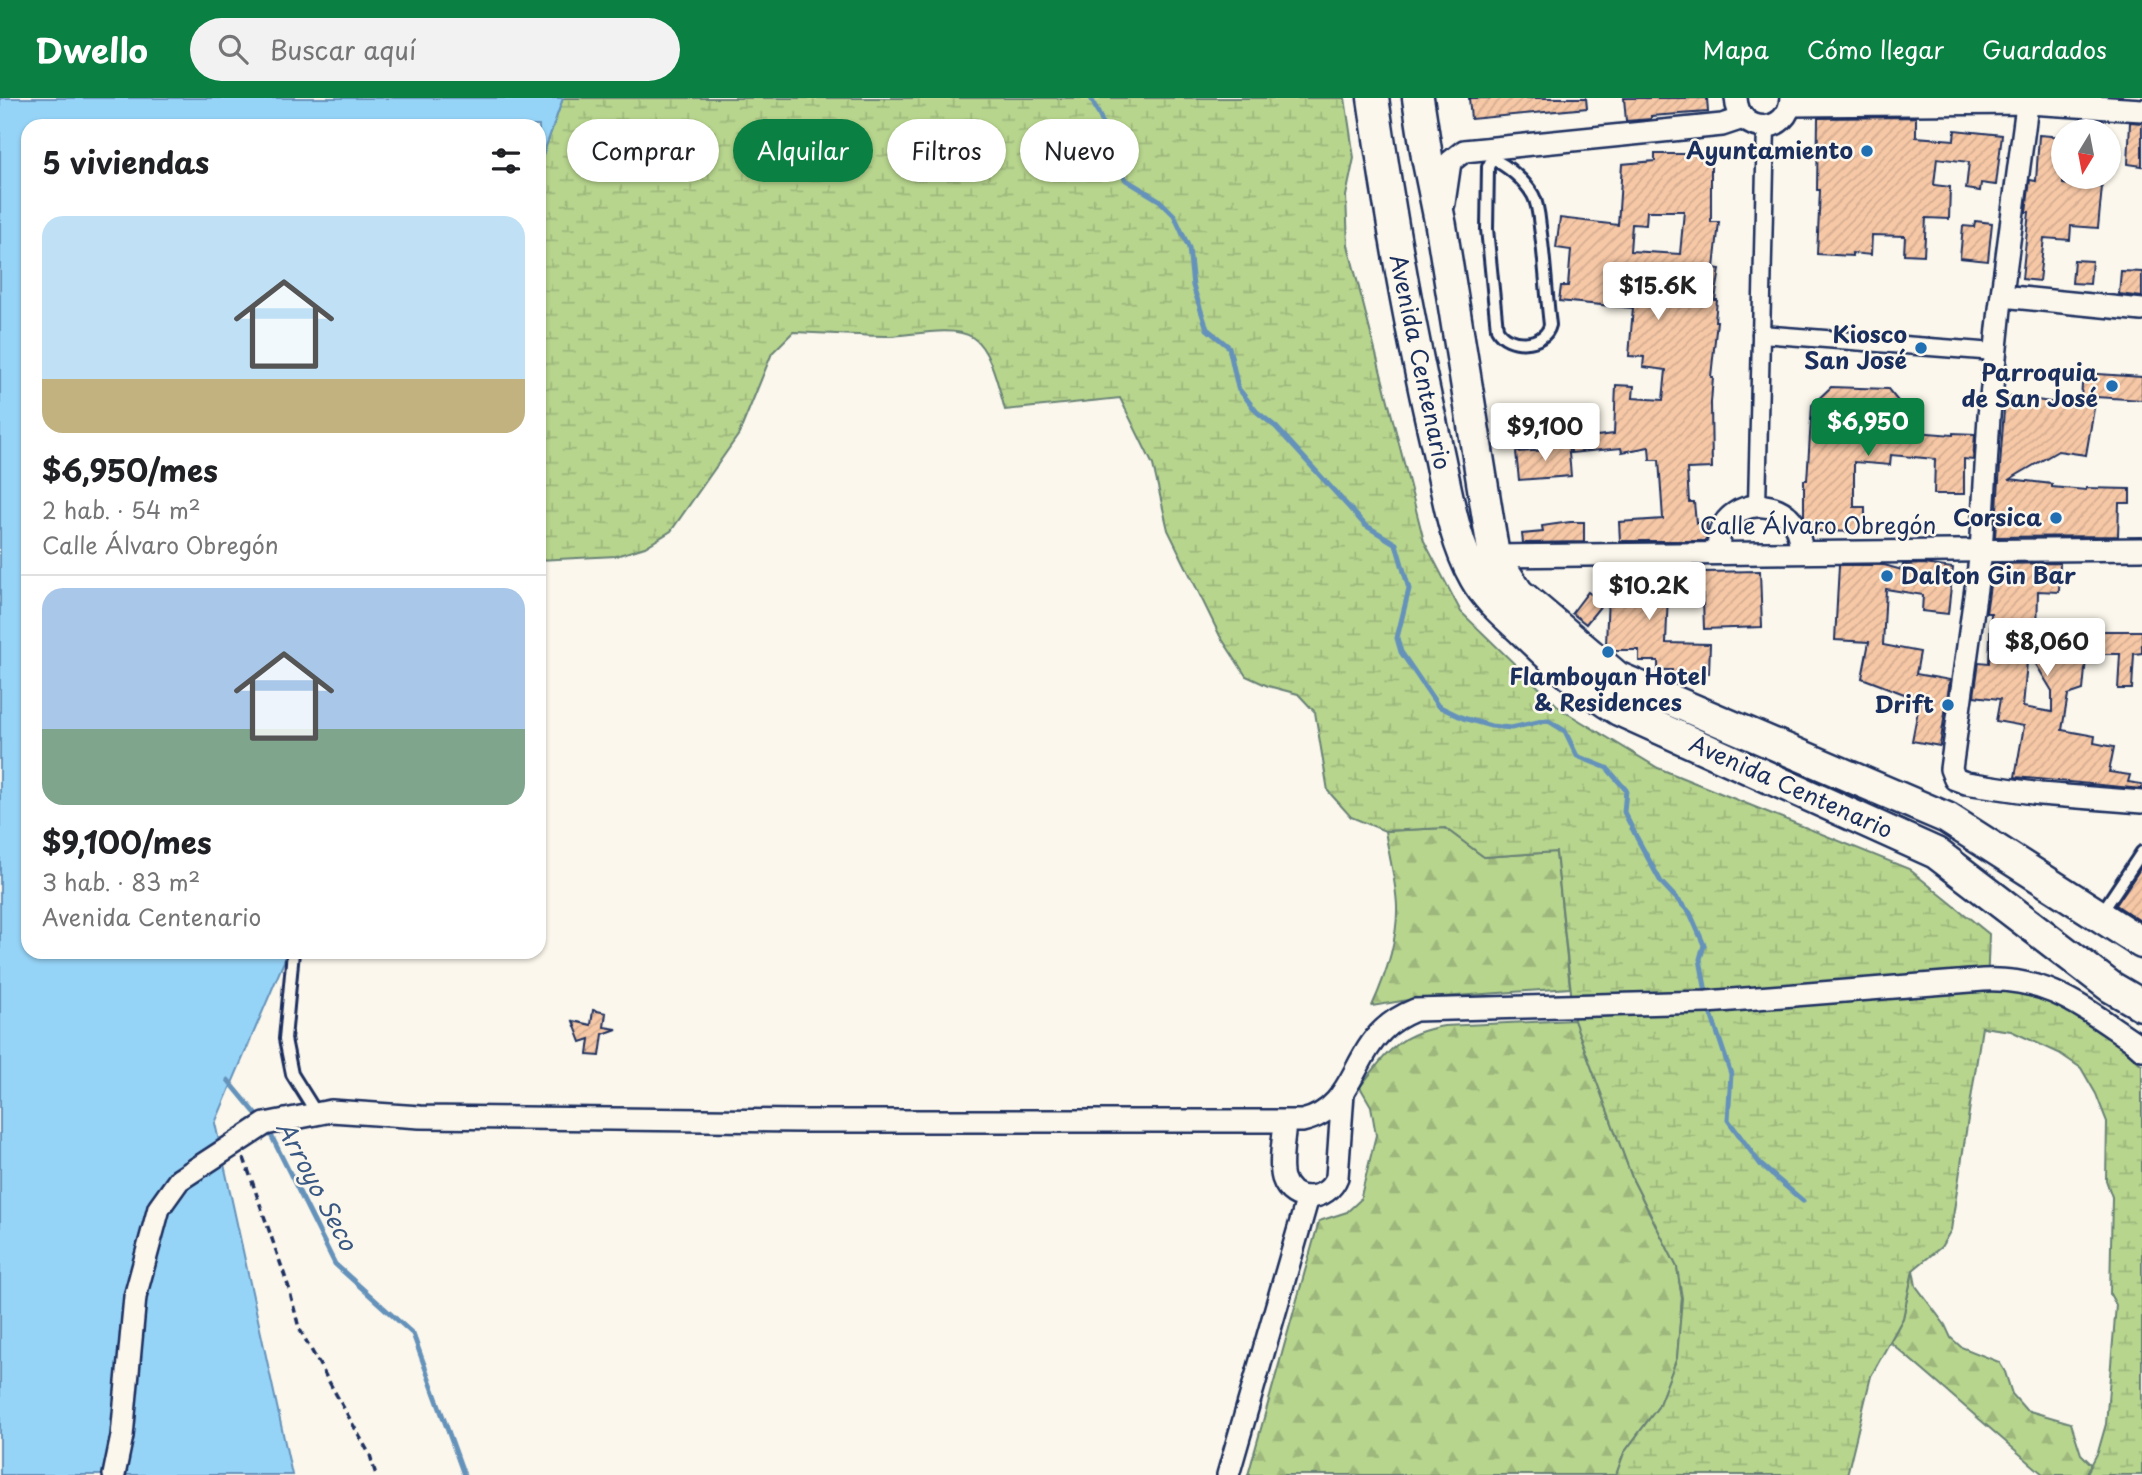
<!DOCTYPE html>
<html lang="es">
<meta charset="utf-8">
<style>
body{margin:0;font-family:"Playpen Sans",sans-serif;background:#f2f2f2;color:#202124;height:100vh;display:flex;flex-direction:column;font-size:26px;white-space:nowrap}
*{box-sizing:border-box;margin:0}
p{font-size:23px;color:#757577}
.icon{flex:none;width:38px;height:38px;fill:none;stroke:currentColor;stroke-width:2;stroke-linecap:round;stroke-linejoin:round}
.map{position:relative;flex:1;overflow:hidden}
.side{position:absolute;left:21px;top:21px;width:525px;height:840px;display:flex;flex-direction:column;background:#fff;border-radius:21px;box-shadow:0 2px 5px #0004}
.side>*{flex:none}
.top-card{position:absolute;left:567px;top:21px;width:665px;height:63px;display:flex;gap:14px}
.needle{width:46px;rotate:190deg}
.controls{position:absolute;left:2051px;top:21px;display:grid;gap:14px}
.controls a{display:grid;place-items:center;width:70px;height:70px;border-radius:50%;background:#fff;box-shadow:0 2px 5px #0004;font-size:35px}
.price{position:absolute;translate:-50% -60px;padding:0 16px;border-radius:7px;background:#fff;color:#222;font-size:23px;line-height:46px;filter:drop-shadow(0 2px 4px #0008)}
.price::after{content:'';position:absolute;left:50%;top:42px;width:21px;height:16px;margin-left:-10px;background:inherit;clip-path:polygon(0 0,100% 0,50% 100%)}
.price.selected{background:#0b8043;color:#fff}
ul{padding:0;list-style:none}
li{display:grid;align-content:center;gap:14px;height:371px;padding:0 21px}
li+li{border-top:2px solid #e0e0e0}
li span{display:grid;place-items:center;height:217px;border-radius:21px;color:#555}
li>.icon{margin-inline-start:auto}
span .icon{width:126px;height:126px;fill:#fffc;stroke-width:1}
li b{font-size:30px}
h2{display:flex;justify-content:space-between;align-items:center;height:84px;padding:0 21px;font-size:30px}
.pill{padding:0 24px;border-radius:32px;background:#fff;box-shadow:0 2px 5px #0004;font-size:24px;line-height:63px}
.pill.selected{background:#0b8043;color:#fff}
header{display:flex;align-items:center;gap:42px;box-sizing:border-box;height:98px;padding:0 35px;background:#0b8043;color:#fff}
header strong{font-size:33px}
nav{display:flex;gap:38px;margin-inline-start:auto;font-size:24px}
.search{width:490px;height:63px;background:#f2f2f2;display:flex;align-items:center;gap:18px;box-sizing:border-box;padding:0 24px;border-radius:38px;color:#757577;font-size:26px}
.map>svg:first-child{display:block}
</style>
<header>
<strong>Dwello</strong>
<div class="search"><svg class="icon" aria-label="search" viewBox="0 0 24 24"><circle cx="10" cy="10" r="6"/><path d="M15 15l6 6"/></svg>Buscar aquí</div>
<nav><a>Mapa</a><a>Cómo llegar</a><a>Guardados</a></nav>
</header>
<div class="map">
<svg width="2142" height="1377" viewBox="0 0 2142 1377">
<defs>
<pattern id="forest-firs" width="22" height="20" patternUnits="userSpaceOnUse" patternTransform="scale(1.75)"><rect width="22" height="20" fill="#b7d58d"/><path d="M5 1l3.5 6h-7zM16 11l3.5 6h-7z" fill="#9db77c"/></pattern>
<pattern id="wetland-marsh" width="20" height="14" patternUnits="userSpaceOnUse" patternTransform="scale(1.75)"><rect width="20" height="14" fill="#b7d58d"/><path d="M1 5h8M5 5V1M11 12h8M15 12V8" fill="none" stroke="#9db77c"/></pattern>
<pattern id="building-hatch" width="6" height="6" patternUnits="userSpaceOnUse" patternTransform="scale(1.75)"><rect width="6" height="6" fill="#f7c8a6"/><path d="M-1 1l2-2M0 6l6-6M5 7l2-2" fill="none" stroke="#d3ac91"/></pattern>
</defs>
<rect width="100%" height="100%" fill="#fbf7ec"/>
<filter id="ink" filterUnits="userSpaceOnUse"><feTurbulence type="fractalNoise" baseFrequency=".0143" numOctaves="2"/><feDisplacementMap in="SourceGraphic" scale="14" xChannelSelector="R" yChannelSelector="G"/><feConvolveMatrix kernelMatrix="1 2 1 2 8 2 1 2 1" color-interpolation-filters="sRGB"/></filter>
<g filter="url(#ink)">
<g fill="url(#forest-firs)" stroke="#698276" stroke-width="2">
<path d="M1445 730 1484 759 1556 754 1570 890 1414 901 1372 908C1386 877 1398 843 1397 808 1396 784 1389 757 1385 733Z"/>
<path d="M1574 922 1633 1082 1677 1169 1682 1200 1677 1260 1658 1309 1624 1355 1616 1377H1248L1319 1123 1347 1114 1360 1102 1376 1037 1371 1008 1360 989C1388 954 1397 936 1444 928Z"/>
<path d="M1913 1172 1916 1188 1945 1227 1951 1240 1961 1249 1999 1264 2005 1274 2012 1296 2026 1312 2071 1325 2081 1356 2092 1367 2086 1377H2044L1890 1244 1903 1220Z"/>
</g>
<path fill="url(#wetland-marsh)" stroke="#698276" stroke-width="2" d="M563 0H1345L1354 60 1346 98 1348 147 1424 443 1461 514 1562 612 1658 670 1909 771 1989 836 1987 893C1998 893 2009 892 2020 893 2057 898 2115 941 2142 967V1377H2086L2098 1354 2106 1326 2116 1207 2110 1196 2112 1099 2106 1082 2107 1024 2096 996 2081 970 2059 955 2011 933 1982 929 1951 1132 1941 1149 1913 1172 1903 1220 1871 1278 1847 1377H1616L1624 1355 1658 1309 1677 1260 1682 1200 1677 1169 1633 1082 1574 922 1556 754 1484 759 1445 730 1385 733 1351 719 1328 693 1315 614 1298 596 1268 588 1246 578 1220 538 1168 432 1153 367 1120 300 1005 312C999 291 991 251 972 239 954 227 912 237 891 238 858 238 825 235 793 234L772 255 739 336 671 433 645 449 616 458 539 462V68Z"/>
<path fill="#96d4f7" stroke="#6592ba" stroke-width="2" d="M0 0H563L539 68V28H28V854H288L215 1025 292 1377H0Z"/>
<g fill="none" stroke-linecap="round" stroke-linejoin="round">
<g stroke="#6592ba" stroke-width="5">
<path d="M1091 0 1101 21 1111 58 1126 82 1159 102 1174 117 1189 150 1193 188 1207 231 1229 249 1238 290 1257 314 1276 329 1365 427 1396 446 1409 491 1397 540 1401 554 1438 608 1463 620 1491 628 1511 630 1547 622 1565 633 1577 658 1607 670 1626 692 1624 714 1637 740 1661 784 1690 815 1704 847 1700 861 1707 900"/>
<path d="M1709 910 1731 976 1728 1022 1761 1067 1803 1103"/>
<path d="M228 982 262 1023"/>
<path d="M268 1031 335 1166 413 1236 464 1377"/>
</g>
</g>
<g fill="url(#building-hatch)" stroke="#1b2f5e" stroke-width="2" fill-rule="evenodd">
<path d="M1469 0H1586L1587 10 1471 21Z"/>
<path d="M1624 0H1707L1708 14 1651 18V21L1626 23Z"/>
<path d="M1916 19V39L1954 42 1955 32 2002 37 1996 87 1981 85 1980 93 1966 91 1969 64 1937 60 1934 87 1950 89 1949 121 1926 120 1924 157 1904 156 1905 138 1872 137 1871 157 1852 155V158L1817 156 1820 92H1817L1818 20Z"/>
<path d="M2130 24 2142 25V68L2128 66Z"/>
<path d="M2039 37 2063 39V86L2102 89 2098 130 2071 128 2070 142 2044 140 2039 183 2022 181 2029 114H2026L2030 82 2036 83Z"/>
<path d="M1655 56H1711V124H1719L1714 170 1720 171 1715 202H1717L1715 223H1717L1711 279H1713L1711 305 1712 370 1687 371 1689 404H1694L1696 425H1707L1706 443H1620L1619 424 1663 421 1659 362H1650L1649 349 1622 354 1621 350 1571 355 1570 341 1614 336 1616 287 1634 288 1633 300 1663 302 1666 272 1643 269 1644 259 1629 258 1633 210 1559 203 1561 188H1568L1571 152 1556 150 1560 120 1618 127 1622 66 1655 63ZM1647 113H1684L1680 156 1630 153 1632 126 1646 127Z"/>
<path d="M1975 123 1992 125 1988 163 1960 160 1963 128 1974 129Z"/>
<path d="M2074 162 2092 163 2090 186 2072 185Z"/>
<path d="M2121 173 2142 174V199L2119 196Z"/>
<path d="M2083 275 2142 279V302L2096 299 2086 357 2058 353 2010 381 2052 386V389L2086 392V390L2130 391V405H2119L2118 438 1995 439 2005 297 2076 308 2078 299 2081 300Z"/>
<path d="M1831 289 1888 291 1902 308 1840 305 1839 328 1953 337V335L1975 336 1973 362 1964 361V396H1934L1935 361 1891 357 1890 367 1854 364V409H1865V434L1811 433 1804 418V382H1807L1812 307Z"/>
<path d="M1568 344 1571 378 1519 382 1516 354 1548 352V345Z"/>
<path d="M1570 424H1584V444L1523 445 1522 436 1543 434 1542 428Z"/>
<path d="M2060 465 2059 494 2038 493 2037 536 2071 540V533H2142V555L2134 556 2132 591H2118L2120 556H2093V561H2086L2083 592 2068 597 2062 632 2095 638 2094 645 2114 649 2109 674 2130 677 2128 684 2142 686V691L2015 679 2024 628 1996 623 2000 601 1974 598 1979 564 1989 565 1991 515H1986L1993 466ZM2028 553 2052 593V614L2023 609Z"/>
<path d="M1924 466 1953 470 1948 516 1922 513 1923 497 1886 491 1883 547 1920 554 1916 576 1950 582 1940 648 1912 643 1920 602 1862 580 1869 544 1835 542 1839 467H1884L1902 472 1903 467Z"/>
<path d="M1609 470H1669L1666 545 1710 546 1709 575H1688V579H1671L1672 572H1658V563H1639V552H1612L1606 547Z"/>
<path d="M1760 473 1762 529 1704 531 1702 474Z"/>
<path d="M1588 494 1603 505 1586 526 1572 515Z"/>
<path d="M2142 768V824L2116 807Z"/>
<path d="M593 912 606 915 604 929 617 931 603 936 600 958 588 957 590 941 581 944 573 923 591 927Z"/>
</g>
<g fill="none" stroke-linecap="round" stroke-linejoin="round">
<g stroke="#1b2f5e" stroke-width="16">
<g id="service">
<path d="M1490 48 1492 61 1488 69 1487 131 1497 231C1507 250 1545 249 1550 227 1546 194 1545 162 1540 129 1539 119 1538 106 1533 97 1525 83 1507 67 1492 61"/>
<path d="M2100 817 2142 754"/>
<path d="M293 854 285 941 292 976 317 1016"/>
</g>
</g>
<g stroke="#1b2f5e" stroke-width="21">
<g id="pedestrian">
<path d="M1761 236 1995 254"/>
<path d="M1757 407 1766 28"/>
</g>
</g>
<g stroke="#1b2f5e" stroke-width="26">
<g id="minor">
<path d="M1736 0C1738 38 1789 38 1791 0"/>
<path d="M2028 0 2000 211 1989 318 1981 454 1951 671 1955 681 1966 685 2040 696 2142 704"/>
<path d="M1791 7 2028 5 2142 12"/>
<path d="M1444 105 1450 64 1464 53 1722 27 1743 20"/>
<path d="M2002 198 2142 212"/>
<path d="M1718 454C1719 447 1718 439 1721 432 1733 403 1778 399 1794 426 1799 434 1800 445 1802 453"/>
<path d="M1494 458 2142 451"/>
<path d="M1285 1024C1284 1039 1279 1066 1283 1080 1292 1108 1328 1103 1337 1079L1343 995"/>
<path d="M114 1377 122 1338 135 1199 159 1110 179 1082 265 1026 331 1013 420 1019 803 1023H1302C1351 1012 1352 961 1383 932 1392 923 1403 917 1415 912L1707 904 1983 882C2048 879 2082 909 2133 943L2142 951"/>
<path d="M1228 1377 1308 1099"/>
</g>
</g>
<g stroke="#1b2f5e" stroke-width="35">
<g id="secondary">
<path d="M1373 0C1390 117 1410 234 1437 349 1447 393 1453 441 1475 480 1486 500 1505 516 1521 531 1552 561 1582 590 1619 612L1936 755 2111 889 2142 907"/>
<path d="M1418 0 1427 59 1441 128 1494 458 1518 495 1617 579 1947 720 2142 845"/>
</g>
</g>
<path stroke="#1b2f5e" stroke-width="3.5" stroke-dasharray="7 5" stroke-linecap="butt" d="M244 1060 289 1190 299 1230 370 1357 376 1377"/>
<use href="#service" stroke="#fbf7ec" stroke-width="10"/>
<use href="#pedestrian" stroke="#fbf7ec" stroke-width="16"/>
<use href="#minor" stroke="#fbf7ec" stroke-width="21"/>
<use href="#secondary" stroke="#fbf7ec" stroke-width="30"/>
</g>
</g>
<g fill="#1f6fb2" stroke="#fbf7ec" stroke-width="2.5">
<circle cx="1867" cy="53" r="7"/>
<circle cx="1921" cy="250" r="7"/>
<circle cx="2112" cy="288" r="7"/>
<circle cx="2056" cy="420" r="7"/>
<circle cx="1887" cy="478" r="7"/>
<circle cx="1608" cy="554" r="7"/>
<circle cx="1948" cy="607" r="7"/>
</g>
<g text-anchor="middle" stroke-width="5" stroke-linejoin="round" paint-order="stroke">
<g font-size="23" font-weight="bold" fill="#1b2f5e" stroke="#fbf7ec" text-anchor="end">
<text x="1853" y="61">Ayuntamiento</text>
<text x="1907" y="245">Kiosco<tspan x="1907" dy="26">San José</tspan></text>
<text x="2098" y="283">Parroquia<tspan x="2098" dy="26">de San José</tspan></text>
<text x="2042" y="428">Corsica</text>
<text x="1901" y="486" text-anchor="start">Dalton Gin Bar</text>
<text x="1608" y="587" text-anchor="middle">Flamboyan Hotel<tspan x="1608" dy="26">&amp; Residences</tspan></text>
<text x="1934" y="615">Drift</text>
</g>
<g font-size="23" fill="#1b2f5e" stroke="#fbf7ec">
<text transform="translate(1420 264) rotate(78)" y="8">Avenida Centenario</text>
<text x="1818" y="436">Calle Álvaro Obregón</text>
<text transform="translate(1791 689) rotate(24)" y="8">Avenida Centenario</text>
</g>
<g font-size="24" font-style="italic" fill="#3a5884" stroke="#fbf7ec">
<text transform="translate(316 1088) rotate(62)" y="8">Arroyo Seco</text>
</g>
</g>
</svg>
<div class="controls">
<a><svg class="needle" viewBox="-14 -14 28 28"><path d="M0-13l5 13h-10z" fill="#e53935"/><path d="M0 13l5-13h-10z" fill="#757577"/></svg></a>
</div>
<b class="price" style="left:1658px;top:224px">$15.6K</b>
<b class="price selected" style="left:1868px;top:360px">$6,950</b>
<b class="price" style="left:1545px;top:365px">$9,100</b>
<b class="price" style="left:1649px;top:524px">$10.2K</b>
<b class="price" style="left:2047px;top:580px">$8,060</b>
<div class="top-card">
<a class="pill">Comprar</a>
<a class="pill selected">Alquilar</a>
<a class="pill">Filtros</a>
<a class="pill">Nuevo</a>
</div>
<section class="side">
<h2>5 viviendas<svg class="icon" aria-label="filters" viewBox="0 0 24 24"><path d="M4 7h16M4 17h16"/><circle cx="9" cy="7" r="2"/><circle cx="15" cy="17" r="2"/></svg></h2>
<ul>
<li><span style="background:linear-gradient(#bfe0f5 75%,#c2b280 0)"><svg class="icon" aria-label="home" viewBox="0 0 24 24"><path d="M3 11l9-7 9 7M6 9v11h12V9"/></svg></span><div><b>$6,950/mes</b><p>2 hab. · 54 m²</p><p>Calle Álvaro Obregón</p></div></li>
<li><span style="background:linear-gradient(#a9c7e8 65%,#7fa58c 0)"><svg class="icon" aria-label="home" viewBox="0 0 24 24"><path d="M3 11l9-7 9 7M6 9v11h12V9"/></svg></span><div><b>$9,100/mes</b><p>3 hab. · 83 m²</p><p>Avenida Centenario</p></div></li>
</ul>
</section>
</div>
